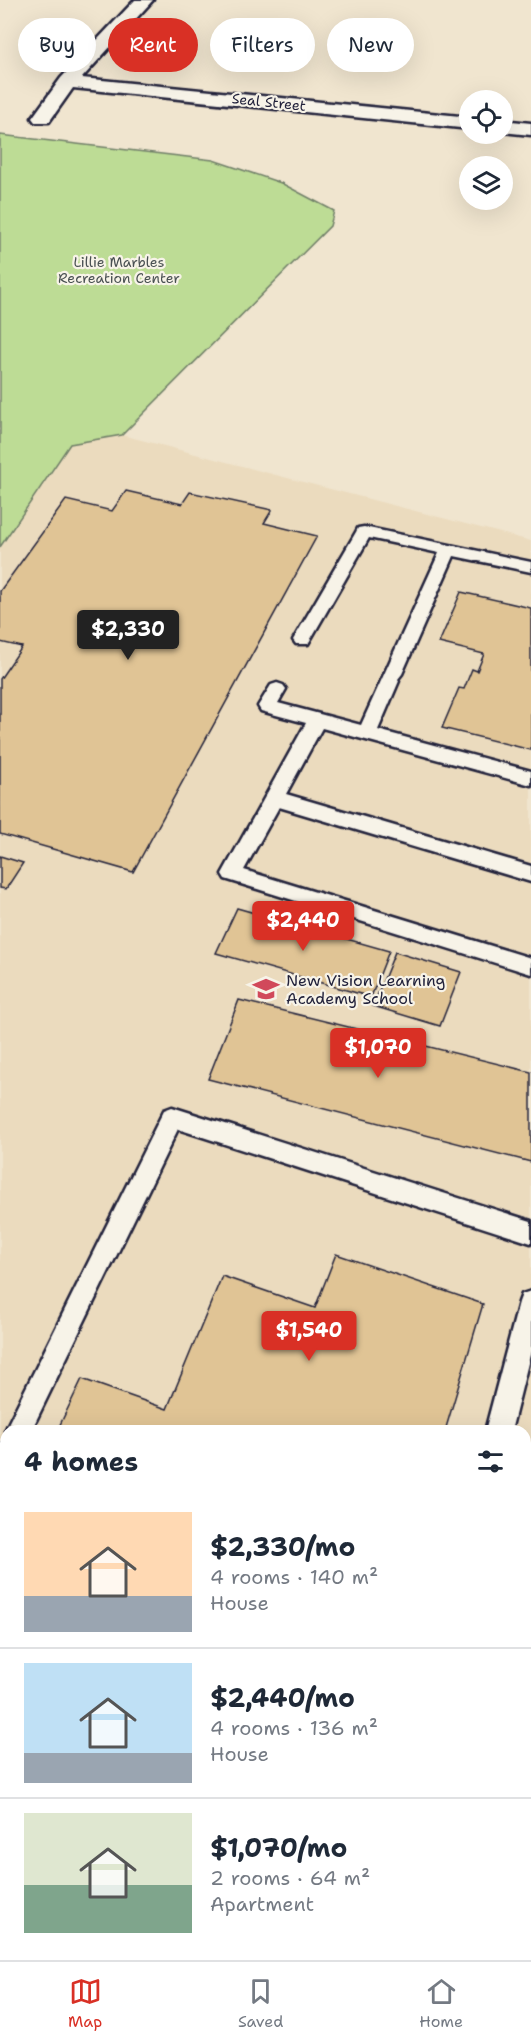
<!DOCTYPE html>
<meta charset="utf-8">
<style>
body{margin:0;font-family:"Shantell Sans",sans-serif;background:#f2f2f3;color:#1f2937;height:100vh;display:flex;flex-direction:column;font-size:22px;white-space:nowrap}
*{box-sizing:border-box;margin:0}
p{font-size:20px;color:#747a83}
.icon{flex:none;width:33px;height:33px;fill:none;stroke:currentColor;stroke-width:2;stroke-linecap:round;stroke-linejoin:round}
.map{position:relative;flex:1;overflow:hidden}
.drawer{position:absolute;left:0px;top:1425px;width:531px;height:536px;display:flex;flex-direction:column;background:#fff;border-radius:18px 18px 0 0;box-shadow:0 6px 24px #0002}
.drawer>*{flex:none}
.hud{position:absolute;left:18px;top:18px;width:495px;height:54px;display:flex;gap:12px}
.fabs{position:absolute;left:459px;top:90px;display:grid;gap:12px}
.fabs a{display:grid;place-items:center;width:54px;height:54px;border-radius:50%;background:#fff;box-shadow:0 6px 24px #0002;font-size:30px}
.price{position:absolute;translate:-50% -51px;padding:0 14px;border-radius:6px;background:#d93025;color:#fff;font-size:20px;line-height:39px;filter:drop-shadow(0 2px 3px #0008)}
.price::after{content:'';position:absolute;left:50%;top:36px;width:18px;height:14px;margin-left:-9px;background:inherit;clip-path:polygon(0 0,100% 0,50% 100%)}
.price.active{background:#222;color:#fff}
ul{padding:0;list-style:none}
li{display:flex;align-items:center;gap:18px;height:150px;padding:0 24px}
li+li{border-top:2px solid #e0e1e3}
li span{display:grid;place-items:center;flex:none;width:168px;height:120px;border-radius:0px;color:#555}
li>.icon{margin-inline-start:auto}
span .icon{width:72px;height:72px;fill:#fffc;stroke-width:1}
li b{font-size:26px}
h2{display:flex;justify-content:space-between;align-items:center;height:72px;padding:0 24px;font-size:26px}
.chip{padding:0 21px;border-radius:27px;background:#fff;box-shadow:0 6px 24px #0002;font-size:21px;line-height:54px}
.chip.active{background:#d93025;color:#fff}
.dock{display:flex;justify-content:space-around;align-items:center;height:84px;border-top:2px solid #e0e1e3;background:#fff;font-size:16px;color:#747a83}
.dock a{display:grid;justify-items:center;gap:3px}
.dock .active{color:#d93025}
.map>svg:first-child{display:block}
</style>
<div class="map">
<svg width="531" height="1960" viewBox="0 0 531 1960">
<rect width="100%" height="100%" fill="#f0e5cf"/>
<filter id="ink" filterUnits="userSpaceOnUse"><feTurbulence type="fractalNoise" baseFrequency=".0167" numOctaves="2"/><feDisplacementMap in="SourceGraphic" scale="12" xChannelSelector="R" yChannelSelector="G"/><feConvolveMatrix kernelMatrix="1 2 1 2 8 2 1 2 1" color-interpolation-filters="sRGB"/></filter>
<g filter="url(#ink)">
<path fill="#ebdbbe" fill-rule="evenodd" d="M122 435 531 541V1960H0V547L70 444ZM6 1431H525V1954H6Z"/>
<path fill="#bddc95" stroke="#707f68" stroke-width="1.5" d="M0 135 213 160 281 183 334 211 330 226 122 435 70 444 0 547Z"/>
<g fill="#e0c495" stroke="#22223b" stroke-width="1.5">
<path d="M126 491 182 504 190 492 272 510 264 523 317 536 133 872 0 834V679L22 647 0 642V591L66 500 112 511Z"/>
<path d="M461 592 531 608V750L442 728 459 688 464 689 472 669 477 671 484 654 439 643Z"/>
<path d="M0 856 23 863 6 889 0 888Z"/>
<path d="M237 908 389 951 371 997 216 953Z"/>
<path d="M395 952 461 972 440 1026 373 1006Z"/>
<path d="M239 1000 531 1072V1162L208 1079Z"/>
<path d="M336 1254 483 1304 445 1431H57L82 1379 167 1409 222 1276 315 1308Z"/>
</g>
<g fill="none" stroke-linecap="round" stroke-linejoin="round">
<g stroke="#22223b" stroke-width="5">
<g id="lane">
<path d="M364 527 531 562V572L454 556 402 674 398 679 399 681 378 730 531 771V785L322 728 286 794 531 866V882L279 807 244 870 531 958V974L225 879 222 874 306 723 261 711 258 706 271 685 277 683 283 685 286 689 278 703 361 725 439 553 369 538 308 644H296L293 640 356 532 358 528Z"/>
<path d="M172 1107 531 1221V1243L178 1129 31 1431H6V1433L5 1431 9 1422 164 1110Z"/>
<path d="M531 1291V1351L511 1431H485L519 1302 522 1294Z"/>
<path d="M6 1443V1479L0 1481V1446Z"/>
<path d="M0 1561 6 1563V1591L0 1589Z"/>
<path d="M6 1616V1655L0 1658V1619Z"/>
<path d="M525 1900 531 1902V1933L525 1931Z"/>
<path d="M339 1954H370V1960H338Z"/>
</g>
</g>
<g stroke="#22223b" stroke-width="5">
<g id="street">
<path d="M135 0H153L82 78 470 117V129L73 88 49 122H35L32 118 61 78Z"/>
<path d="M502 120 531 123V135L502 132Z"/>
</g>
</g>
<use href="#lane" fill="#f7f3e8" fill-rule="evenodd"/>
<use href="#street" fill="#f7f3e8" fill-rule="evenodd"/>
</g>
</g>
<defs>
<g id="school-bare" transform="scale(2.07)"><path d="M0-5L7-2L0 1L-7-2ZM-4 1L0 2.5L4 1V4Q0 6-4 4Z" fill="#d1495b" stroke="#f7f3e8" stroke-width="2.5" paint-order="stroke"/></g>
</defs>
<g fill-rule="evenodd">
<use href="#school-bare" x="266" y="989"/>
</g>
<g text-anchor="middle" stroke-width="4.5" stroke-linejoin="round" paint-order="stroke">
<g font-size="14" fill="#22223b" stroke="#f7f3e8">
<text transform="translate(269 102) rotate(6)" y="5">Seal Street</text>
</g>
<g font-size="14" fill="#495052" stroke="#f7f3e8">
<text x="119" y="267">Lillie Marbles<tspan x="119" dy="16">Recreation Center</tspan></text>
</g>
<g font-size="16" fill="#22223b" stroke="#f7f3e8" text-anchor="start">
<text x="286" y="986">New Vision Learning<tspan x="286" dy="18">Academy School</tspan></text>
</g>
</g>
</svg>
<div class="fabs">
<a><svg class="icon" aria-label="locate" viewBox="0 0 24 24"><circle cx="12" cy="12" r="6"/><path d="M12 2v4M12 18v4M2 12h4M18 12h4"/></svg></a>
<a><svg class="icon" aria-label="layers" viewBox="0 0 24 24"><path d="M12 4l9 5-9 5-9-5zM3 14l9 5 9-5"/></svg></a>
</div>
<b class="price active" style="left:128px;top:661px">$2,330</b>
<b class="price" style="left:303px;top:952px">$2,440</b>
<b class="price" style="left:378px;top:1079px">$1,070</b>
<b class="price" style="left:309px;top:1362px">$1,540</b>
<div class="hud">
<a class="chip">Buy</a>
<a class="chip active">Rent</a>
<a class="chip">Filters</a>
<a class="chip">New</a>
</div>
<section class="drawer">
<h2>4 homes<svg class="icon" aria-label="filters" viewBox="0 0 24 24"><path d="M4 7h16M4 17h16"/><circle cx="9" cy="7" r="2"/><circle cx="15" cy="17" r="2"/></svg></h2>
<ul>
<li><span style="background:linear-gradient(#ffd9b3 70%,#9aa5b1 0)"><svg class="icon" aria-label="home" viewBox="0 0 24 24"><path d="M3 11l9-7 9 7M6 9v11h12V9"/></svg></span><div><b>$2,330/mo</b><p>4 rooms · 140 m²</p><p>House</p></div></li>
<li><span style="background:linear-gradient(#bfe0f5 75%,#9aa5b1 0)"><svg class="icon" aria-label="home" viewBox="0 0 24 24"><path d="M3 11l9-7 9 7M6 9v11h12V9"/></svg></span><div><b>$2,440/mo</b><p>4 rooms · 136 m²</p><p>House</p></div></li>
<li><span style="background:linear-gradient(#dfe7d0 60%,#7fa58c 0)"><svg class="icon" aria-label="home" viewBox="0 0 24 24"><path d="M3 11l9-7 9 7M6 9v11h12V9"/></svg></span><div><b>$1,070/mo</b><p>2 rooms · 64 m²</p><p>Apartment</p></div></li>
</ul>
</section>
</div>
<nav class="dock">
<a class="active"><svg class="icon" aria-label="map" viewBox="0 0 24 24"><path d="M3 6l6-2 6 2 6-2v14l-6 2-6-2-6 2zM9 4v14M15 6v14"/></svg>Map</a>
<a><svg class="icon" aria-label="saved" viewBox="0 0 24 24"><path d="M7 4h10v16l-5-4-5 4z"/></svg>Saved</a>
<a><svg class="icon" aria-label="home" viewBox="0 0 24 24"><path d="M3 11l9-7 9 7M6 9v11h12V9"/></svg>Home</a>
</nav>
